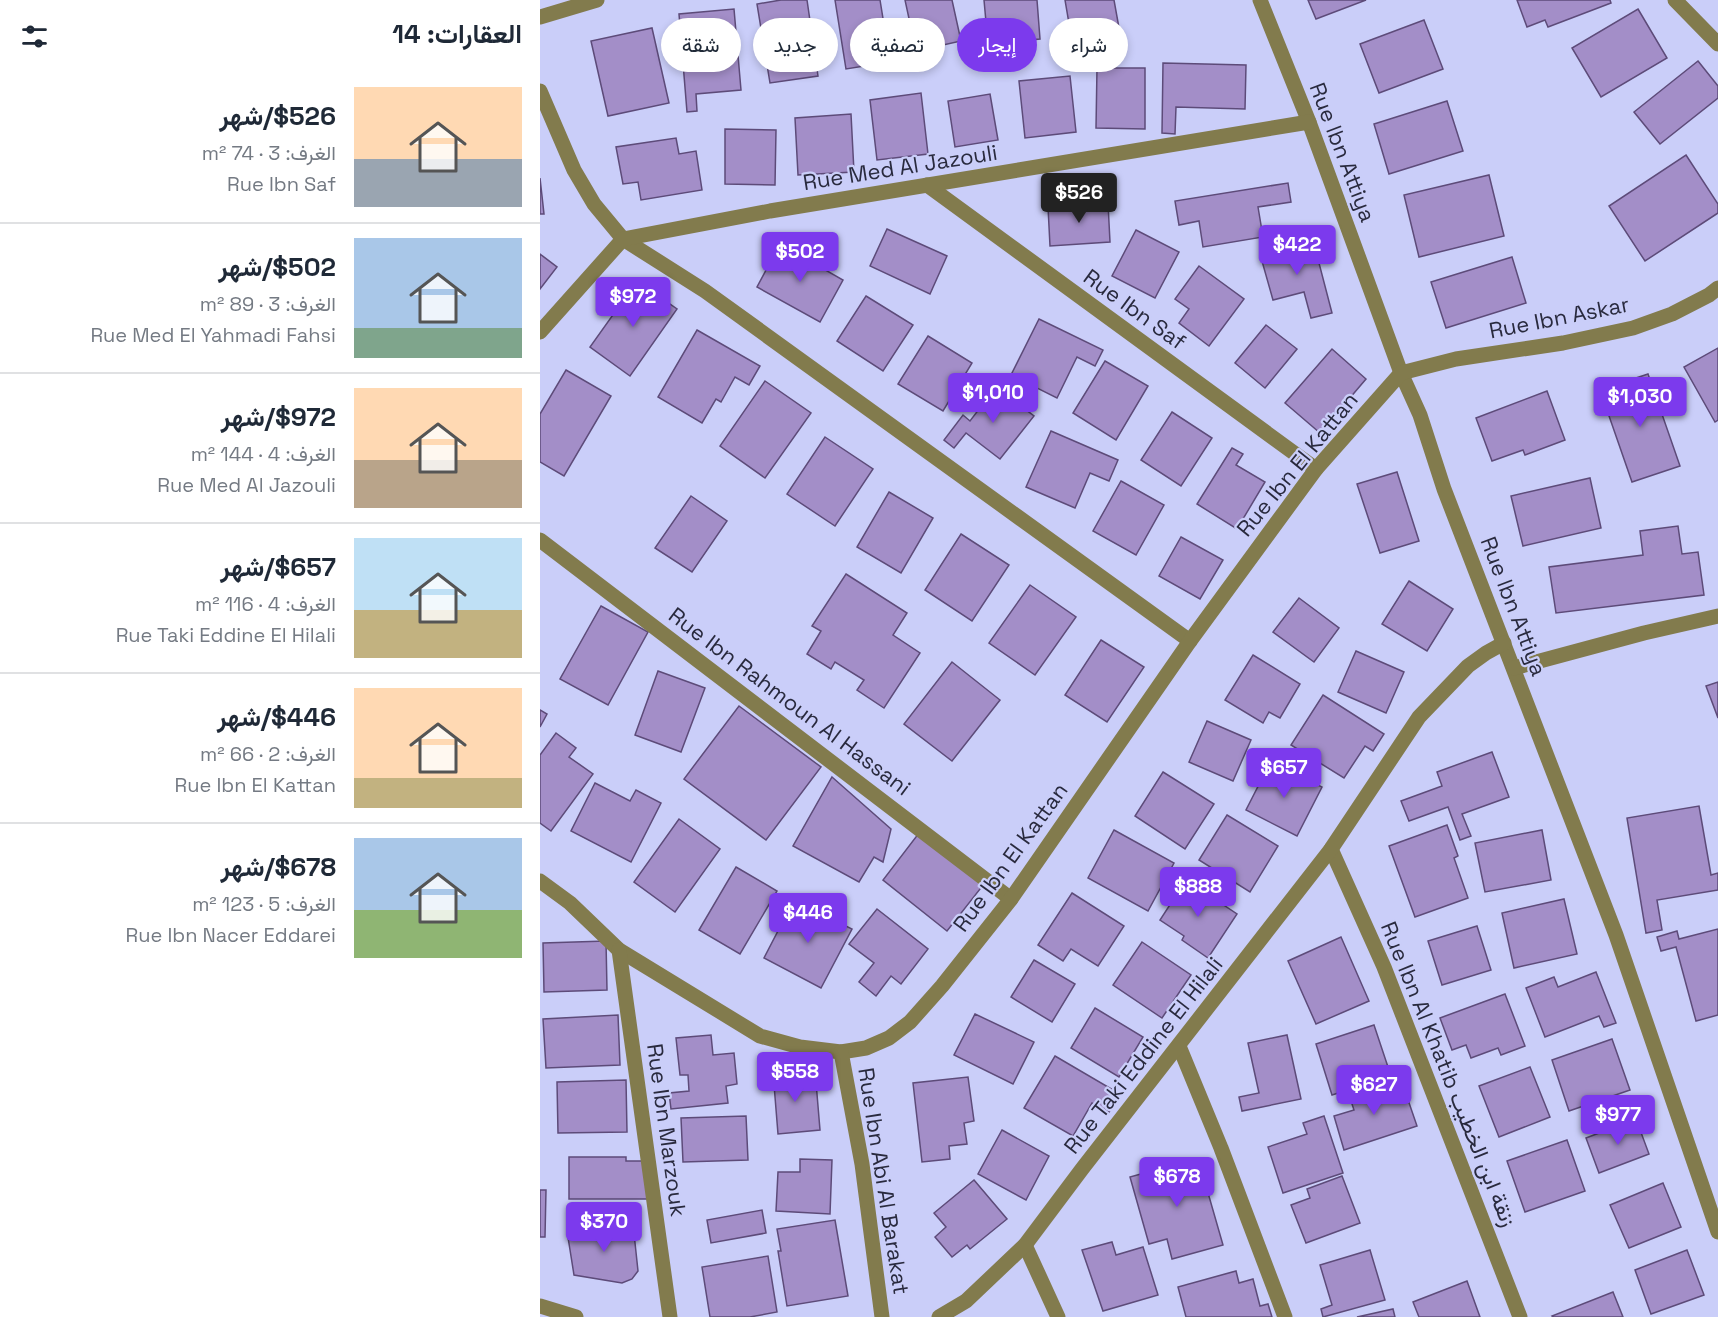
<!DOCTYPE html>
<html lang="ar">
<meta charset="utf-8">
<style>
body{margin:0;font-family:"Space Grotesk",Vazirmatn,sans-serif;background:#f2f2f3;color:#1f2937;direction:rtl;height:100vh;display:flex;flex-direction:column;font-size:22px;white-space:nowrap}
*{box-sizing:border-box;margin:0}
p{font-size:20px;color:#747a83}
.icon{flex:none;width:33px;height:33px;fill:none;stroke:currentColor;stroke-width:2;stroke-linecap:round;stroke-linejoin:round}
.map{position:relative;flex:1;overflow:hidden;direction:ltr}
.panel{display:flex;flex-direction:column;background:#fff;width:540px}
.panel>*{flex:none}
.guide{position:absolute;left:18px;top:18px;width:570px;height:54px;direction:rtl;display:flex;gap:12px}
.price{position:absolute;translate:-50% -51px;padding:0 14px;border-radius:6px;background:#7c3aed;color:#fff;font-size:20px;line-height:39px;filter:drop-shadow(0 2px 3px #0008)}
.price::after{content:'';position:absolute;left:50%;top:36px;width:18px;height:14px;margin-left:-9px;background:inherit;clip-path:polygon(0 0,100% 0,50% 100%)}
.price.current{background:#222;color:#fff}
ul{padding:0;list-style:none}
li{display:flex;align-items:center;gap:18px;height:150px;padding:0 18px}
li+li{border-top:2px solid #e0e1e3}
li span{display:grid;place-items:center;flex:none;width:168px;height:120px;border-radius:0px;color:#555}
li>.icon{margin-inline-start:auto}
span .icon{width:72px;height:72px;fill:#fffc;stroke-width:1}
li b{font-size:26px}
h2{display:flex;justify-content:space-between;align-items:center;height:72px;padding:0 18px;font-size:26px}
.chip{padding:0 21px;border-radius:27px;background:#fff;box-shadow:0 3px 9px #0003;font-size:21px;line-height:54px}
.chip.current{background:#7c3aed;color:#fff}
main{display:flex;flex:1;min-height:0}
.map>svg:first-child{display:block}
</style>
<main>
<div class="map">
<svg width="1178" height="1317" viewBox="0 0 1178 1317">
<rect width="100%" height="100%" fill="#cacef9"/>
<g fill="#a38ec8" stroke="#5d4b79" stroke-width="1.5">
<path d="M241 0H267L278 76 230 83 217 4Z"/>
<path d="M295 0H340L350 62 306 69Z"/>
<path d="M365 0H412L421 41 376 51Z"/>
<path d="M444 0H497L500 39 448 44Z"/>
<path d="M525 0H574L581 39 533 47Z"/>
<path d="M768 0H826L776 19Z"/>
<path d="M977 0H1070L1071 3 1008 27 1005 20 987 27Z"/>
<path d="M194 9 201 90 156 94 157 111 147 112 139 14Z"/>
<path d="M1098 9 1127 58 1061 97 1032 48Z"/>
<path d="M884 20 903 69 839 93 820 44Z"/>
<path d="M112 28 129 103 68 116 51 41Z"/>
<path d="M1158 61 1178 86V98L1120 144 1094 112Z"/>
<path d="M623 63 706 65 705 109 636 107 635 134 622 133Z"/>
<path d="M557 68H605V129L556 128Z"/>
<path d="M530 76 536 132 485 138 479 81Z"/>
<path d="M381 93 388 154 337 160 330 100Z"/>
<path d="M450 94 458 140 415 147 408 101Z"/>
<path d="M907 101 923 151 849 174 834 124Z"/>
<path d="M311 114 314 172 258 175 255 118Z"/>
<path d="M185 129 236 130 235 185 185 184Z"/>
<path d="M136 138 139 154 156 151 162 190 101 200 98 182 83 184 76 147Z"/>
<path d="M1146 155 1178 204V213L1105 261 1069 206Z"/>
<path d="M949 175 964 236 879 257 864 195Z"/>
<path d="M0 178 4 214H0Z"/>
<path d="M748 183 751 202 718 207 723 237 663 247 659 221 639 225 635 201Z"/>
<path d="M568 203 570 242 510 246 508 207Z"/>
<path d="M347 229 407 256 390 294 330 266Z"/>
<path d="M596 230 639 252 615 298 572 276Z"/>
<path d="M773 240 792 313 771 318 764 292 733 300 720 254Z"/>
<path d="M240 244 303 280 280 322 217 287Z"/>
<path d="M0 254 17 267 0 289Z"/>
<path d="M972 257 986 303 906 328 891 282Z"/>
<path d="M659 266 704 299 669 346 639 323 649 309 635 299Z"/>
<path d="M97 281 137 309 90 376 50 347Z"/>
<path d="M326 296 373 325 343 371 297 341Z"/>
<path d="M499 319 563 350 555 366 537 357 517 398 471 375Z"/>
<path d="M726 325 757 349 725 388 695 363Z"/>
<path d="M157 330 220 366 209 385 195 377 181 402 176 399 162 423 118 397Z"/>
<path d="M388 336 432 363 403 411 358 384Z"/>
<path d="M1178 348V420L1175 422 1144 367Z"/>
<path d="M792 349 826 379 780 433 745 403Z"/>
<path d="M565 361 608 386 576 440 533 413Z"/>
<path d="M26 370 71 396 24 476 0 462V414Z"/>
<path d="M1108 374 1140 466 1092 482 1060 390Z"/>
<path d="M225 381 271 413 225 478 180 446Z"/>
<path d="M456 387 494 416 460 459 426 433 414 448 404 440 423 415 430 421Z"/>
<path d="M1007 391 1025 440 985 455 983 450 952 461 936 418Z"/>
<path d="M632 412 672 438 641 486 601 460Z"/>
<path d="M511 431 578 460 569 481 550 473 535 508 486 487Z"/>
<path d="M285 437 333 469 295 526 247 494Z"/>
<path d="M692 448 703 454 696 465 725 482 697 529 657 504Z"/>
<path d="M857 472 879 541 840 553 817 484Z"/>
<path d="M1050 478 1061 528 983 546 971 496Z"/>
<path d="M581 481 624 505 596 555 553 531Z"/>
<path d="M349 492 393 518 361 573 317 547Z"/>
<path d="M151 496 187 521 152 572 115 548Z"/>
<path d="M1138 526 1142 554 1158 552 1164 595 1016 613 1009 567 1103 555 1100 531Z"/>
<path d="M421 534 469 565 432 621 385 590Z"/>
<path d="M641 537 683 560 660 599 619 576Z"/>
<path d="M306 574 367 613 353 635 380 653 344 708 317 690 324 680 295 662 291 669 267 654 281 631 272 626Z"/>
<path d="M869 581 913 609 887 651 842 624Z"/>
<path d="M490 585 536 617 495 675 449 643Z"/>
<path d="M759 598 799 628 774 662 733 632Z"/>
<path d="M61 606 108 632 68 705 20 679Z"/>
<path d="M561 640 604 667 567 722 525 695Z"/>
<path d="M816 651 864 672 846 713 798 692Z"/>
<path d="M713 655 760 684 740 718 729 712 723 723 685 700Z"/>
<path d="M412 662 460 700 412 761 364 724Z"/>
<path d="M118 671 165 688 141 752 95 735Z"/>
<path d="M1178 682V718L1166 686Z"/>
<path d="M783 695 844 734 833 751 825 746 804 778 751 745Z"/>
<path d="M199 706 281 767 226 840 144 779Z"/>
<path d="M0 710 7 714 0 727Z"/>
<path d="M667 721 711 740 693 781 649 762Z"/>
<path d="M16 733 36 748 29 757 53 774 11 831 0 823V755Z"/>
<path d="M952 752 969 797 922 814 931 836 920 840 908 807 869 821 861 801 902 786 897 772Z"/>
<path d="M731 761 782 787 757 836 706 810Z"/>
<path d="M623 772 674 804 645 849 595 816Z"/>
<path d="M292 777 351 829 343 862 334 857 319 882 253 846Z"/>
<path d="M55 783 90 801 96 790 121 803 91 862 31 831Z"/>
<path d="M1159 806 1171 875 1178 873V890L1117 900 1122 930 1106 933 1087 818Z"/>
<path d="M687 815 738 846 710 892 659 860Z"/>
<path d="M139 819 180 849 135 912 94 882Z"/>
<path d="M907 825 918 856 914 858 928 898 875 917 849 846Z"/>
<path d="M574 830 634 863 608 911 548 878Z"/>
<path d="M1002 830 1011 880 945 892 935 843Z"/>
<path d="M379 833 444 884 407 931 343 880Z"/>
<path d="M196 867 237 891 200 954 159 930Z"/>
<path d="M646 880 697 914 668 958 642 940 644 936 620 920Z"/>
<path d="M532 893 584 926 558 966 531 949 523 961 498 945Z"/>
<path d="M1024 899 1037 954 974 968 962 913Z"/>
<path d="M254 900 312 929 281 988 224 958Z"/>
<path d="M337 909 388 949 361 984 351 976 336 996 319 982 334 963 309 944Z"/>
<path d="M937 926 951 970 902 985 888 941Z"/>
<path d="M1178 929V1015L1156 1021 1136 947 1121 951 1117 937 1137 931 1139 939Z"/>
<path d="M801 937 829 1001 776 1024 748 961Z"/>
<path d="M66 941 67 990 4 992 3 943Z"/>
<path d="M602 942 651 975 622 1018 573 985Z"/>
<path d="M494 960 535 984 512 1022 471 997Z"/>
<path d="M1056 972 1076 1023 1064 1027 1059 1016 1005 1037 986 988 1014 977 1018 987Z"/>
<path d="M965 994 985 1046 961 1055 958 1048 931 1058 926 1045 912 1050 900 1018Z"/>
<path d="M555 1008 603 1037 579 1077 531 1048Z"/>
<path d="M435 1014 494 1042 473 1084 414 1055Z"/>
<path d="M78 1015 80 1065 6 1068 3 1019Z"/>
<path d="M834 1025 851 1076 792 1095 776 1044Z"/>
<path d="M171 1035 173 1055 194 1053 197 1084 186 1086 188 1103 131 1109 129 1093 149 1091 148 1075H140L136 1038Z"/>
<path d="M747 1035 761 1099 702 1111 699 1097 719 1093 708 1043Z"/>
<path d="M1072 1039 1090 1090 1029 1111 1012 1060Z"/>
<path d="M515 1056 580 1094 569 1112 552 1103 533 1136 484 1108Z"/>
<path d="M990 1067 1010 1117 959 1137 939 1086Z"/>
<path d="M258 1069 259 1083 276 1082 280 1130 238 1134 233 1072Z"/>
<path d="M428 1077 434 1121 424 1123 427 1144 409 1146 410 1159 382 1162 373 1083Z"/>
<path d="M86 1080 87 1132 18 1133 17 1082Z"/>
<path d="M851 1082 856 1097 866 1094 877 1126 804 1150 794 1116 814 1110 809 1095Z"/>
<path d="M206 1116 208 1160 143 1162 141 1118Z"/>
<path d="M784 1116 803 1173 743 1193 728 1147 767 1134 763 1123Z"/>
<path d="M1096 1119 1109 1154 1059 1173 1046 1138Z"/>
<path d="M462 1130 509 1156 486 1200 438 1174Z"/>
<path d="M1027 1140 1045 1191 985 1212 967 1161Z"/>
<path d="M29 1157H86V1161H107V1199H29Z"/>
<path d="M658 1158 683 1245 632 1259 627 1239 609 1244 590 1177Z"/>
<path d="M260 1159 292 1160 290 1214 236 1211 238 1172H260Z"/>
<path d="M802 1176 820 1223 766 1243 751 1205 770 1198 767 1189Z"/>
<path d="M434 1180 467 1219 430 1249 427 1245 412 1257 395 1237 406 1227 394 1213Z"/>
<path d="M1123 1183 1141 1227 1089 1248 1070 1205Z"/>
<path d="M0 1190H6L5 1237H0Z"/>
<path d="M222 1210 226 1233 171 1243 167 1220Z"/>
<path d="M295 1220 308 1296 247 1306 238 1251H241L237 1229Z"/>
<path d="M93 1224 98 1271 92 1279 82 1283 34 1275 27 1231Z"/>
<path d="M572 1242 576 1255 603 1247 618 1295 563 1311 542 1250Z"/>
<path d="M830 1250 845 1300 783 1317 781 1309 792 1305 780 1265Z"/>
<path d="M1147 1250 1164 1295 1111 1314 1095 1270Z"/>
<path d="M228 1256 237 1312 210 1317H170L162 1267Z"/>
<path d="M696 1271 699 1283 713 1279 720 1306 728 1304 732 1317H646L638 1287Z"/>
<path d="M927 1281 940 1317H879L873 1302Z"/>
<path d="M1073 1292 1083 1317H1013L1012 1316Z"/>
<path d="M853 1309 855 1317H817Z"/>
</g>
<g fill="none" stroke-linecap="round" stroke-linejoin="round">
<g stroke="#827b4d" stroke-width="15">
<path d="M720 0 769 122 861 373 880 415 904 489 1076 935 1178 1232"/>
<path d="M1135 0 1178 44"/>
<path d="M0 17 57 0"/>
<path d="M0 91 34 170 54 204 83 239 165 291 650 641"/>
<path d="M387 185 776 469"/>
<path d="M0 332 83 239 230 211 769 122"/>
<path d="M0 540 471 899"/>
<path d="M974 668 1104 633 1178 616"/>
<path d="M791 849 844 967 980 1317"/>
<path d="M0 881 30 903 79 950 220 1036 260 1047 301 1052 326 1048 349 1038 370 1022 402 986 471 899 650 641 776 469 861 373 916 359 1023 343 1093 328 1132 314 1169 295 1178 288"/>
<path d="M79 950 130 1317"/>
<path d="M639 1046 681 1148 745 1317"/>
<path d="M301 1052 322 1164 342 1317"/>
<path d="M485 1245 518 1317"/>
<path d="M0 1306 36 1317"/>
<path d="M399 1317 426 1301 485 1245 542 1169 791 849 879 717 928 666 946 653 964 643"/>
</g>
</g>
<g text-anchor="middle" stroke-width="4.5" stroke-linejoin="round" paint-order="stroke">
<g font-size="22" fill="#292a3e" stroke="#cacef9">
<text transform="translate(803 152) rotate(69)" y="8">Rue Ibn Attiya</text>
<text transform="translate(360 167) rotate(-9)" y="8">Rue Med Al Jazouli</text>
<text transform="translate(595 309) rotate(36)" y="8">Rue Ibn Saf</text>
<text transform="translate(1019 317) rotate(-11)" y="8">Rue Ibn Askar</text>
<text transform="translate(757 464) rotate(-51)" y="8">Rue Ibn El Kattan</text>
<text transform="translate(974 606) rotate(69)" y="8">Rue Ibn Attiya</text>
<text transform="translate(250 701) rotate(37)" y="8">Rue Ibn Rahmoun Al Hassani</text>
<text transform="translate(470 857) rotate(-54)" y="8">Rue Ibn El Kattan</text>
<text transform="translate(603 1055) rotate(-52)" y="8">Rue Taki Eddine El Hilali</text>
<text transform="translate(909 1074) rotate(68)" y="8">Rue Ibn Al Khatib زنقة ابن الخطيب</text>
<text transform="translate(127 1130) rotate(82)" y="8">Rue Ibn Marzouk</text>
<text transform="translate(344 1181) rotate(81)" y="8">Rue Ibn Abi Al Barakat</text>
</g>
</g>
</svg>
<b class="price current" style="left:539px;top:224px">$526</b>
<b class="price" style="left:757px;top:276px">$422</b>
<b class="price" style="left:260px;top:283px">$502</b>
<b class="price" style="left:93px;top:328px">$972</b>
<b class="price" style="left:453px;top:424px">$1,010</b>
<b class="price" style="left:1100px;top:428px">$1,030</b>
<b class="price" style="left:744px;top:799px">$657</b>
<b class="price" style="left:658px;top:918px">$888</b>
<b class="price" style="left:268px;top:944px">$446</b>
<b class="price" style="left:255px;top:1103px">$558</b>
<b class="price" style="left:834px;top:1116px">$627</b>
<b class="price" style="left:1078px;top:1146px">$977</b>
<b class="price" style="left:637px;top:1208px">$678</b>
<b class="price" style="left:64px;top:1253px">$370</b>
<div class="guide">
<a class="chip">شراء</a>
<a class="chip current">إيجار</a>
<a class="chip">تصفية</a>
<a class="chip">جديد</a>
<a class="chip">شقة</a>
</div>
</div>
<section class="panel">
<h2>العقارات: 14<svg class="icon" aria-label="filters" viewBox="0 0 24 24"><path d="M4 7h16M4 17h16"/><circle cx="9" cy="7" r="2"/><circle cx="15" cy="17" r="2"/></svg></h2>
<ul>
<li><span style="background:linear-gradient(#ffd9b3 60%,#9aa5b1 0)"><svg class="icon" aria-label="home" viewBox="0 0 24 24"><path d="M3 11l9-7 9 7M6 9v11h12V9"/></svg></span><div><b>$526/شهر</b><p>الغرف: 3 · 74 m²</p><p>Rue Ibn Saf</p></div></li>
<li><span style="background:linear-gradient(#a9c7e8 75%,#7fa58c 0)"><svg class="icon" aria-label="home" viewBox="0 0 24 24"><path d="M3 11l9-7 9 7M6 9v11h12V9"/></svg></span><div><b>$502/شهر</b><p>الغرف: 3 · 89 m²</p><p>Rue Med El Yahmadi Fahsi</p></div></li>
<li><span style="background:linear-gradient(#ffd9b3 60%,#b9a48a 0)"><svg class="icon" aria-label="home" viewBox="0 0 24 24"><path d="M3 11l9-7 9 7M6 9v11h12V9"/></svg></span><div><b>$972/شهر</b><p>الغرف: 4 · 144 m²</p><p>Rue Med Al Jazouli</p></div></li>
<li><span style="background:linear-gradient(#bfe0f5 60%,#c2b280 0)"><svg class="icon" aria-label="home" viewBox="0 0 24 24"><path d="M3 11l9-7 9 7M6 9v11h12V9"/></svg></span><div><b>$657/شهر</b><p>الغرف: 4 · 116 m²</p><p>Rue Taki Eddine El Hilali</p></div></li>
<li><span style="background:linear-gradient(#ffd9b3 75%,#c2b280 0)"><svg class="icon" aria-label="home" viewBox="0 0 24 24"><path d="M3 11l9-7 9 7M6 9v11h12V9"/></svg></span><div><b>$446/شهر</b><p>الغرف: 2 · 66 m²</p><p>Rue Ibn El Kattan</p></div></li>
<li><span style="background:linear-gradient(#a9c7e8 60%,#8fb573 0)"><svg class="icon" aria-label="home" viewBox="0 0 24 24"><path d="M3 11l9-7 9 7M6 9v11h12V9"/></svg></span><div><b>$678/شهر</b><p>الغرف: 5 · 123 m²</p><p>Rue Ibn Nacer Eddarei</p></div></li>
</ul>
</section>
</main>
